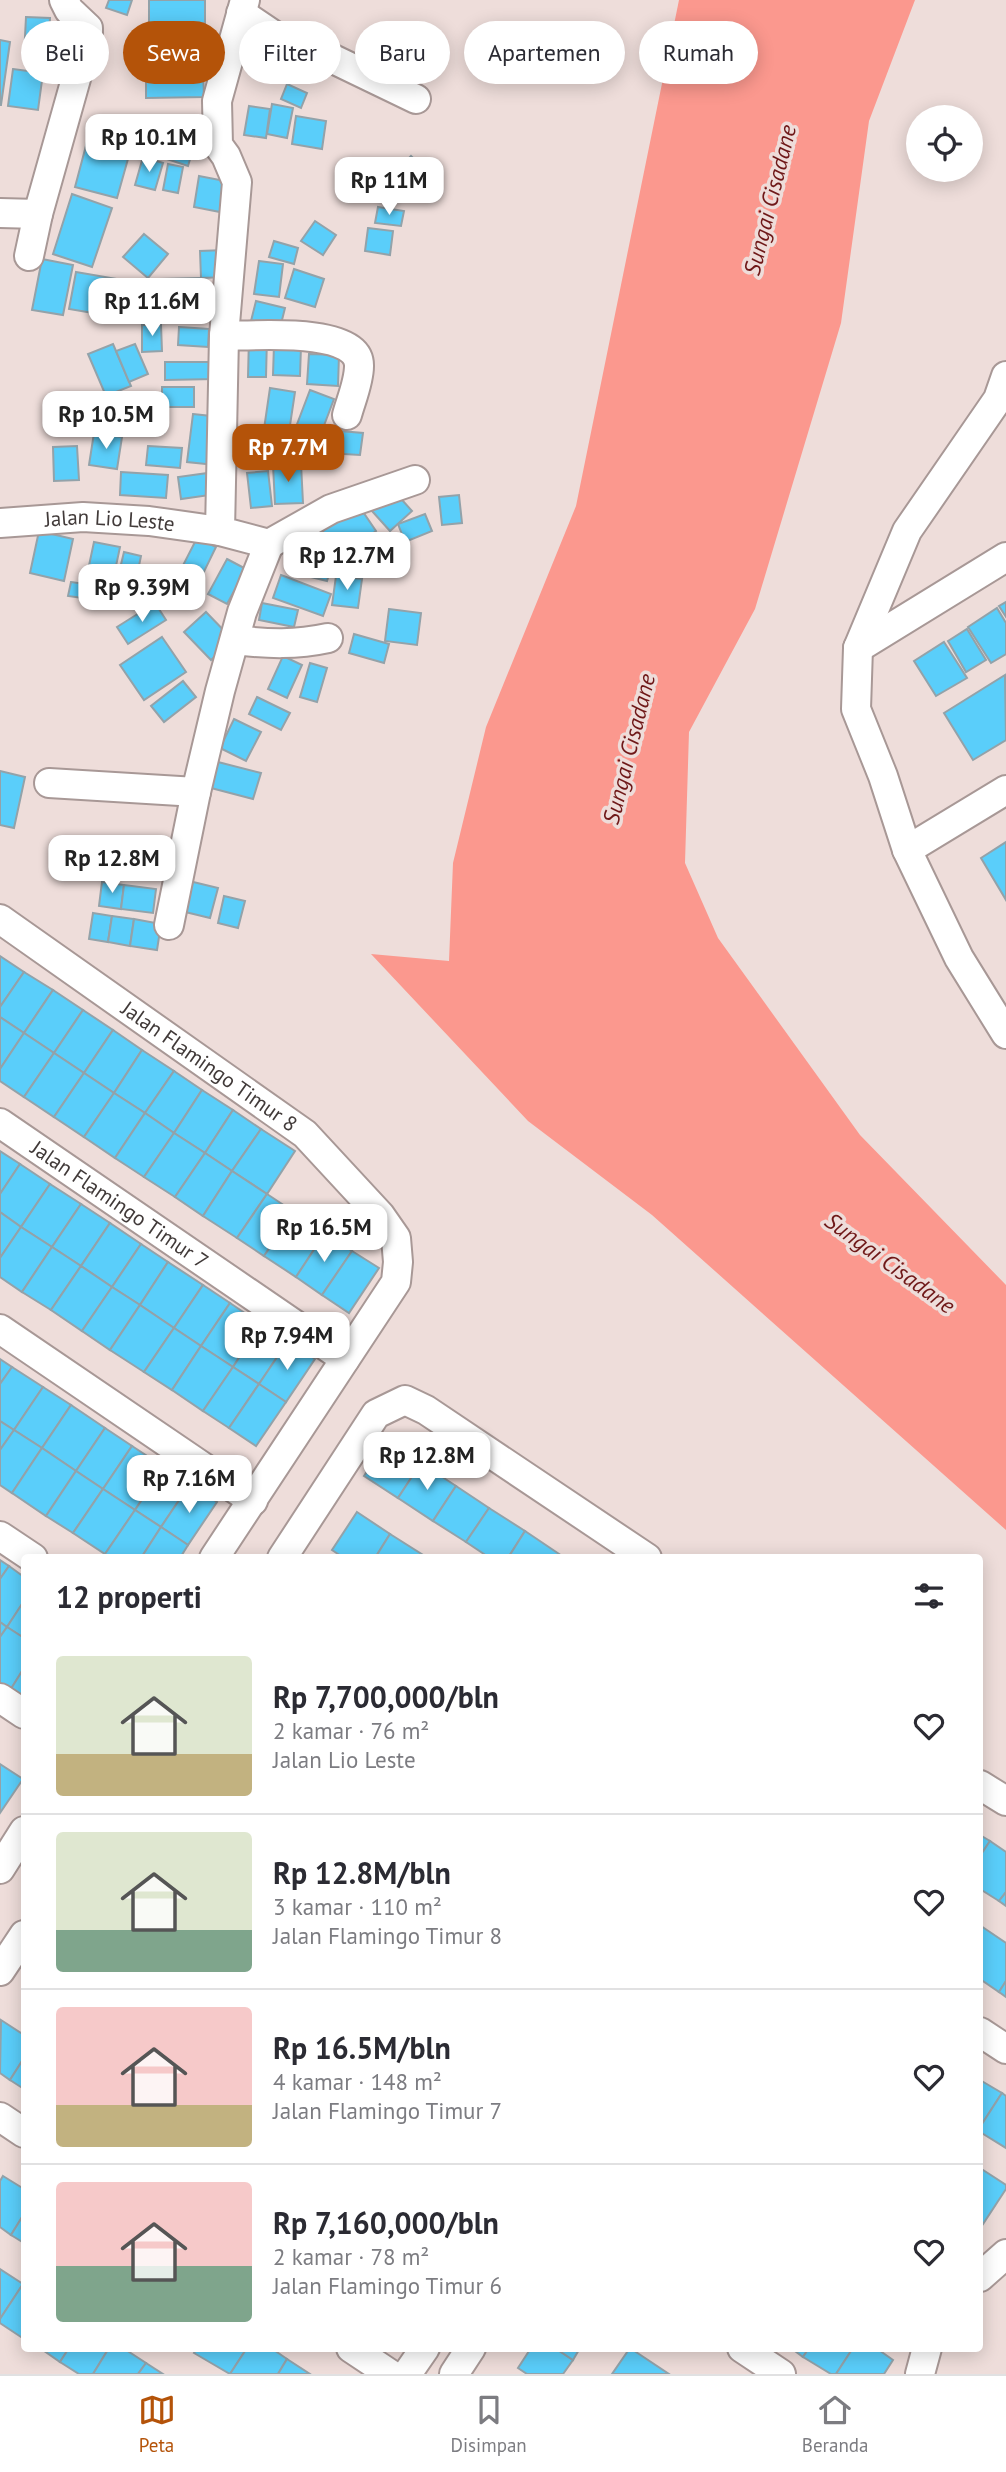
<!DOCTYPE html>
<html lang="id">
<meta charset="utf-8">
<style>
body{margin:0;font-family:"PT Sans",sans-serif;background:#f7f7f7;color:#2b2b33;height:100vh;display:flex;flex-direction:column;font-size:26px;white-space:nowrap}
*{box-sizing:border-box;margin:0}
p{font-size:23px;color:#7c7c81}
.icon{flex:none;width:38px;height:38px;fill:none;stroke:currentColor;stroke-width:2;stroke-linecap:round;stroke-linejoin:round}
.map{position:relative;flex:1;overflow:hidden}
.panel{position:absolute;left:21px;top:1554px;width:962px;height:798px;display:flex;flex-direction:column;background:#fff;border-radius:7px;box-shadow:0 4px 18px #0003}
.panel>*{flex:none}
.banner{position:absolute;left:21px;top:21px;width:964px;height:63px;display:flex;gap:14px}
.controls{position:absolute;left:906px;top:105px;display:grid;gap:14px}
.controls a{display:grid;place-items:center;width:77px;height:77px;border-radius:50%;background:#fff;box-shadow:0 4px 18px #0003;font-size:35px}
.price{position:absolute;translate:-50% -60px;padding:0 16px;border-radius:14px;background:#fff;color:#222;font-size:23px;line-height:46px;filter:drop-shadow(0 2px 4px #0008)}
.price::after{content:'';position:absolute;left:50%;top:42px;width:21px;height:16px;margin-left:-10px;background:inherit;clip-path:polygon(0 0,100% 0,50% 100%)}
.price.selected{background:#b45309;color:#fff}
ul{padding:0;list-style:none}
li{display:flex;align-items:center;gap:21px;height:175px;padding:0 35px}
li+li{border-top:2px solid #e1e1e2}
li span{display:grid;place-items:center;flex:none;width:196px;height:140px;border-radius:7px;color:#555}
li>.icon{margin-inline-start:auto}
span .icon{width:84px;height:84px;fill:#fffc;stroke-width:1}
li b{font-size:30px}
h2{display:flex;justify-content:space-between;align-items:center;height:84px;padding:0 35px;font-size:30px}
.pill{padding:0 24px;border-radius:32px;background:#fff;box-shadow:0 4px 18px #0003;font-size:24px;line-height:63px}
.pill.selected{background:#b45309;color:#fff}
.menu{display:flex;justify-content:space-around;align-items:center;height:98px;border-top:2px solid #e1e1e2;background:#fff;font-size:19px;color:#7c7c81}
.menu a{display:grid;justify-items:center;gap:4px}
.menu .selected{color:#b45309}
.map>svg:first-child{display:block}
</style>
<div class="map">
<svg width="1006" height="2374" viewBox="0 0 1006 2374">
<rect width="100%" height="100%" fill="#eeddda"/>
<path fill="#fb988e" d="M679 0H915L869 121 841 323 755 609 689 732 685 863 718 938 860 1135 1006 1285V1530L652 1215 528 1121 371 954 449 961 453 863 486 727 576 506Z"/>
<g fill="#5acefa" stroke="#93a2a9" stroke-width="2">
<path d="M109 0H132L127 15 106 8Z"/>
<rect x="149" y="0" width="56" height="23"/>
<path d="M26 17 50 18 48 57 24 56Z"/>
<path d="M142 35H205L206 57H142Z"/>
<path d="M0 40 10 42 1 105H0Z"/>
<path d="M13 69 43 73 38 110 8 106Z"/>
<path d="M203 70 204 97 146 98V71Z"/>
<path d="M287 84 307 93 301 108 281 99Z"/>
<path d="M272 104 293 108 287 138 267 134Z"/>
<path d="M249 106 270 109 266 138 244 135Z"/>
<path d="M296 116 326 121 322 149 292 144Z"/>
<path d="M92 123 135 134 117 198 75 187Z"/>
<path d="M156 133 194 146 188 166 149 153Z"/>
<path d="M411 156 434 179 418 195 395 173Z"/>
<path d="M143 157 163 163 155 190 135 185Z"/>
<path d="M168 164 183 167 178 193 163 190Z"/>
<path d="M199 176 225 181 220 212 194 207Z"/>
<path d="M72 194 112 208 92 267 53 254Z"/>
<path d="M378 207 404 211 401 226 375 223Z"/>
<path d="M315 221 336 235 323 255 301 241Z"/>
<path d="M368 228 393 231 390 255 365 251Z"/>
<path d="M144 234 168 254 148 278 123 257Z"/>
<path d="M274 241 298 248 294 264 269 257Z"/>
<path d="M225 250 226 277 201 278 200 251Z"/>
<path d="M42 259 73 265 63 315 32 310Z"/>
<path d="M259 261 283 264 279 297 254 294Z"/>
<path d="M294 269 324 279 315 307 285 298Z"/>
<path d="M76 272 117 279 111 316 69 309Z"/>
<path d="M201 278 202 317 162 318 161 279Z"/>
<path d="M256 301 285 308 280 328 251 321Z"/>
<path d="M142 325H161L162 351 142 352Z"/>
<path d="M179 327 209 329 208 347 178 345Z"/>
<path d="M249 337H267L266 377H248Z"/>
<path d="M113 344 131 386 106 396 88 354Z"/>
<path d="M135 344 148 374 129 382 116 351Z"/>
<path d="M274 345 301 346 300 376 273 375Z"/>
<path d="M309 354 339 355 338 386 307 384Z"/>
<path d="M165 362H215V379L165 380Z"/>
<rect x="162" y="387" width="32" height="20"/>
<path d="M270 388 295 392 289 432 264 429Z"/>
<path d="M310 390 334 399 320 436 296 427Z"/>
<path d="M136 410 165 412 164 433 135 432Z"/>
<path d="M61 414 87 417 85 434 59 431Z"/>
<path d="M193 414 220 417 215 465 187 462Z"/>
<path d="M248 428 270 431 268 447 246 445Z"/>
<path d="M328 430 363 433 360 455 327 453Z"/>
<path d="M270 431 290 433 288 450 268 447Z"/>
<path d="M94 433 122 437 117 469 89 465Z"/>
<path d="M77 446 79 480 54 481 53 447Z"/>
<path d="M148 446 182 448 180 468 146 465Z"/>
<path d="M301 464 303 503 275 504 273 465Z"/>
<path d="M268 471 272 506 251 508 247 473Z"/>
<path d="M121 472 168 475 166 498 120 495Z"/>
<path d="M208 473 210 495 181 499 178 477Z"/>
<path d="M394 491 412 511 390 531 372 511Z"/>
<path d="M459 495 462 523 442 525 439 497Z"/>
<path d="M359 506 376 531 339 556 322 530Z"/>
<path d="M425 514 432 531 405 542 398 524Z"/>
<path d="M39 531 73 539 64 581 30 573Z"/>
<path d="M197 538 216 547 196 588 176 579Z"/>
<path d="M94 542 120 547 113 580 87 575Z"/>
<path d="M296 551 333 561 327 581 291 572Z"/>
<path d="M124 552 141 556 135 585 117 581Z"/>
<path d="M227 559 246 569 227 604 208 594Z"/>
<path d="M281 575 331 594 323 616 273 598Z"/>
<path d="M336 576 362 579 358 608 332 605Z"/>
<path d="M71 582 106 587 104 601 68 596Z"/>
<path d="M1006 602V617L999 606Z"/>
<path d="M155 603 166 620 128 644 117 627Z"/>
<path d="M262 603 298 610 294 627 259 620Z"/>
<path d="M997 608 1006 623V654L991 663 968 627Z"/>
<path d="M389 609 421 613 417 645 385 641Z"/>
<path d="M206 612 233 640 211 660 184 632Z"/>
<path d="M967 629 986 660 966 672 948 641Z"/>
<path d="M354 634 389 644 384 663 349 653Z"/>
<path d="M162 637 186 672 144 700 120 665Z"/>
<path d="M944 642 967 678 936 696 914 661Z"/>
<path d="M283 656 302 665 287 698 268 689Z"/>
<path d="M310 663 327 668 317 702 300 697Z"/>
<path d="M1005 675 1006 740 973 760 944 713Z"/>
<path d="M183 681 196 697 164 722 151 706Z"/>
<path d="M257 697 290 713 281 730 249 714Z"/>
<path d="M234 719 261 732 246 761 220 748Z"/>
<path d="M218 762 261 773 253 799 211 788Z"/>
<path d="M0 771 25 777 14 828 0 825Z"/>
<path d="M1006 842V900L981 858Z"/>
<path d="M185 880 218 888 210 918 177 910Z"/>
<path d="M102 882 124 885 121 909 99 906Z"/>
<path d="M124 885 156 889 153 913 121 909Z"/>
<path d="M224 896 245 901 238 928 218 923Z"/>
<path d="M93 913 112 916 108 942 89 939Z"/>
<path d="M112 916 134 919 130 946 108 942Z"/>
<path d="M134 919 161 924 157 950 130 946Z"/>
<path d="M0 956 24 972 0 1007Z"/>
<path d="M24 972 53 990 24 1033 0 1017V1007Z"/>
<path d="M53 990 83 1010 54 1053 24 1033Z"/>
<path d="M83 1010 113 1030 84 1073 54 1053Z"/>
<path d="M0 1017 24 1033 0 1069Z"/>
<path d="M113 1030 142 1050 114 1093 84 1073Z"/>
<path d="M24 1033 54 1053 24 1097 0 1081V1069Z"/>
<path d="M142 1050 174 1071 145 1113 114 1093Z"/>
<path d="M54 1053 84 1073 54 1117 24 1097Z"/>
<path d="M174 1071 202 1090 174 1133 145 1113Z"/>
<path d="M84 1073 114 1093 84 1137 54 1117Z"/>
<path d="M202 1090 233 1110 205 1153 174 1133Z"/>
<path d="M114 1093 145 1113 115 1158 84 1137Z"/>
<path d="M233 1110 261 1129 232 1171 205 1153Z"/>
<path d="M145 1113 174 1133 144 1177 115 1158Z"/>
<path d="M261 1129 295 1151 267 1194 232 1171Z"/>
<path d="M174 1133 205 1153 175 1197 144 1177Z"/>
<path d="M0 1151 20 1164 0 1194Z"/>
<path d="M205 1153 232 1171 203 1216 175 1197Z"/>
<path d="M20 1164 50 1184 21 1227 0 1212V1194Z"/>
<path d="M232 1171 267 1194 237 1238 203 1216Z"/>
<path d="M50 1184 81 1204 52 1247 21 1227Z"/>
<path d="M267 1194 294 1212 264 1256 237 1238Z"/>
<path d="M81 1204 110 1223 81 1266 52 1247Z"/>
<path d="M0 1212 21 1227 0 1258Z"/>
<path d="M294 1212 325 1233 296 1277 264 1256Z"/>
<path d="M110 1223 141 1244 112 1287 81 1266Z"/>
<path d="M21 1227 52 1247 22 1292 0 1277V1258Z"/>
<path d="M325 1233 352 1251 322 1295 296 1277Z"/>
<path d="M141 1244 168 1262 140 1305 112 1287Z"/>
<path d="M52 1247 81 1266 51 1310 22 1292Z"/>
<path d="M352 1251 379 1268 349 1313 322 1295Z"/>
<path d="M168 1262 203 1285 174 1328 140 1305Z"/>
<path d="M81 1266 112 1287 82 1331 51 1310Z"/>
<path d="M203 1285 230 1303 201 1346 174 1328Z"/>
<path d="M112 1287 140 1305 110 1350 82 1331Z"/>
<path d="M230 1303 261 1324 233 1367 201 1346Z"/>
<path d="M140 1305 174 1328 144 1372 110 1350Z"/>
<path d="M261 1324 288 1341 259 1384 233 1367Z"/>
<path d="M174 1328 201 1346 172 1390 144 1372Z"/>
<path d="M288 1341 315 1359 286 1402 259 1384Z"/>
<path d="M201 1346 233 1367 203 1411 172 1390Z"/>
<path d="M0 1359 12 1367 0 1384Z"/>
<path d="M12 1367 43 1387 14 1430 0 1421V1384Z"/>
<path d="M233 1367 259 1384 229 1428 203 1411Z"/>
<path d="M259 1384 286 1402 256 1446 229 1428Z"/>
<path d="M43 1387 71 1405 42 1448 14 1430Z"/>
<path d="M71 1405 105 1428 76 1471 42 1448Z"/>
<path d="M0 1421 14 1430 0 1450Z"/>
<path d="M105 1428 132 1446 103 1489 76 1471Z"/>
<path d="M14 1430 42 1448 12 1493 0 1485V1450Z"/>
<path d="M387 1441 421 1463 398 1498 364 1476Z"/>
<path d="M132 1446 164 1467 135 1510 103 1489Z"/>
<path d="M42 1448 76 1471 46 1516 12 1493Z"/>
<path d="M421 1463 456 1486 433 1521 398 1498Z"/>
<path d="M164 1467 190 1484 161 1527 135 1510Z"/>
<path d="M76 1471 103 1489 73 1533 46 1516Z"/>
<path d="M190 1484 217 1502 188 1545 161 1527Z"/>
<path d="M456 1486 489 1508 466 1542 433 1521Z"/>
<path d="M103 1489 135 1510 105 1554 73 1533Z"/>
<path d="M489 1508 525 1531 508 1558H490L466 1542Z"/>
<path d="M135 1510 161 1527 141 1558H110L105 1554Z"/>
<path d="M357 1512 390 1534 375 1558H344L332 1550Z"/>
<path d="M161 1527 188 1545 180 1558H141Z"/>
<path d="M525 1531 565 1558H508Z"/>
<path d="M390 1534 423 1555 422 1558H375Z"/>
<path d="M0 1560 9 1566 0 1579Z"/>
<path d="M9 1566 24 1577V1601L7 1627 0 1622V1579Z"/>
<path d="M24 1601V1638L7 1627Z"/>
<path d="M0 1622 7 1627 0 1637Z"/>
<path d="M7 1627 24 1638V1668L9 1692 0 1686V1637Z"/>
<path d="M24 1668V1703L9 1692Z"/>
<path d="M0 1764 23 1779 0 1813Z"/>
<path d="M980 1835 990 1841 980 1856Z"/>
<path d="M990 1841 1006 1852V1892L999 1901 980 1889V1856Z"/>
<path d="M1006 1892V1906L999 1901Z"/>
<path d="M981 1926 1006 1943V1981L999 1992 980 1979Z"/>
<path d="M1006 1981V1997L999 1992Z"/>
<path d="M1 2020 24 2035V2058L10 2080 0 2073Z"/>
<path d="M24 2058V2089L10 2080Z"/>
<path d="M980 2080 1002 2093 980 2127Z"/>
<path d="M1002 2093 1006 2096V2148L980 2132V2127Z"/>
<path d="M980 2168 1006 2185V2189L983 2224 980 2222Z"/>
<path d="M3 2176 24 2189V2214L11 2235 0 2227V2181Z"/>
<path d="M24 2214V2243L11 2235Z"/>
<path d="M0 2269 23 2284 0 2319Z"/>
<path d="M23 2284 24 2285V2339L0 2323V2319Z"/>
<path d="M40 2348H69L60 2362Z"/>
<path d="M69 2348H109L93 2374H79L60 2362Z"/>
<path d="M109 2348H123L146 2363 138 2374H93Z"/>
<path d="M197 2348H247L230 2374 194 2353Z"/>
<path d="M247 2348H271L287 2359 278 2374H230Z"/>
<path d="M531 2348H555L573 2360 563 2374H527L518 2368Z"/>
<path d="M555 2348H580L573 2360Z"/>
<path d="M630 2348 669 2374H612Z"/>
<path d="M791 2348H809L803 2357Z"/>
<path d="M809 2348H853L836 2374H831L803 2357Z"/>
<path d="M853 2348H876L893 2360 884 2374H836Z"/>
<path d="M287 2359 310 2374H278Z"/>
<path d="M146 2363 163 2374H138Z"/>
</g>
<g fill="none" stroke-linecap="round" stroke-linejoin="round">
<g stroke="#a89896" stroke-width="32">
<g id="minor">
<path d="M241 13 281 40 331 58 416 99"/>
<path d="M0 213 38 214"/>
<path d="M29 256 38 214 88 36V28L69 10 64 0"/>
<path d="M224 336C251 336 360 326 359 366 359 382 351 400 347 415"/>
<path d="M1006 376 998 399 907 531 858 648 856 709 883 776 907 850 959 958 1006 1034"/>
<path id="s1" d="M0 523 83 517 149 521 220 531"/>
<path d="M269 544 331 509 415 480"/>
<path d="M235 640C268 644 296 645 328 638"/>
<path d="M858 648 1006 557"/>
<path d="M49 783 196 792"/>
<path d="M907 850 1006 790"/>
<path id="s2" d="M0 919 305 1134 380 1215 396 1238 398 1262 396 1282 214 1558"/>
<path d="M169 925 196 792 220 691 242 612 269 544 220 531 224 336 237 182 226 156 218 145 217 101 245 0"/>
<path id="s3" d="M0 1123 345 1359"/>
<path d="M0 1329 253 1501"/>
<path d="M0 1536 33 1558"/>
<path d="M282 1558 376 1414 405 1400 426 1410 647 1558"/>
<path d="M0 1698 24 1714"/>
<path d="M980 1785 1006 1801"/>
<path d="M0 1869 24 1831"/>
<path d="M0 1971 24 1935"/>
<path d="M980 2032 1006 2049"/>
<path d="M0 2117 24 2133"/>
<path d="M980 2277 1006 2254"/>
<path d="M351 2348 390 2374"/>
<path d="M742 2348 781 2374"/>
<path d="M407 2374 425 2348"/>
<path d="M454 2374 471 2348"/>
<path d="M920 2374 927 2348"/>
</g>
</g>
<use href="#minor" stroke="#fff" stroke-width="28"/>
</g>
<g text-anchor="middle" stroke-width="7" stroke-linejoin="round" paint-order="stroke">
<g font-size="21" fill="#413a39" stroke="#eeddda">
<text dy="7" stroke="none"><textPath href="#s1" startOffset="110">Jalan Lio Leste</textPath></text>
<text dy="7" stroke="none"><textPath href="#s2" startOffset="256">Jalan Flamingo Timur 8</textPath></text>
<text dy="7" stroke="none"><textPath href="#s3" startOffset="145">Jalan Flamingo Timur 7</textPath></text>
</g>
<g font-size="23" font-style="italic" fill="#6f1818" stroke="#eeddda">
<text transform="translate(770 200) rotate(-76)" y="8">Sungai Cisadane</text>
<text transform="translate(629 749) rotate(-76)" y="8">Sungai Cisadane</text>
<text transform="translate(890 1263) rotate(36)" y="8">Sungai Cisadane</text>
</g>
</g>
</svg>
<div class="controls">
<a><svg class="icon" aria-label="locate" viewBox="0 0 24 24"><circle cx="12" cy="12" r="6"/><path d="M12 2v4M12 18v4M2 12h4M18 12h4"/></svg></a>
</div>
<b class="price" style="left:149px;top:174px">Rp 10.1M</b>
<b class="price" style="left:389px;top:217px">Rp 11M</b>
<b class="price" style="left:152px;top:338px">Rp 11.6M</b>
<b class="price" style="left:106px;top:451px">Rp 10.5M</b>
<b class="price selected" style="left:288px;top:484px">Rp 7.7M</b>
<b class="price" style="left:347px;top:592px">Rp 12.7M</b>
<b class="price" style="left:142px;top:624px">Rp 9.39M</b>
<b class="price" style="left:112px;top:895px">Rp 12.8M</b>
<b class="price" style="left:324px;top:1264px">Rp 16.5M</b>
<b class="price" style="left:287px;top:1372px">Rp 7.94M</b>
<b class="price" style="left:427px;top:1492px">Rp 12.8M</b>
<b class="price" style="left:189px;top:1515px">Rp 7.16M</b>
<div class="banner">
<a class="pill">Beli</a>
<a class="pill selected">Sewa</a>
<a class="pill">Filter</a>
<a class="pill">Baru</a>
<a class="pill">Apartemen</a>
<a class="pill">Rumah</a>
</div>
<section class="panel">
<h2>12 properti<svg class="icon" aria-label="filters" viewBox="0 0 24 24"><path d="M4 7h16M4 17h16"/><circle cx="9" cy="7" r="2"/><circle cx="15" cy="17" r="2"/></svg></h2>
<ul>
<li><span style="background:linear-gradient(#dfe7d0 70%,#c2b280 0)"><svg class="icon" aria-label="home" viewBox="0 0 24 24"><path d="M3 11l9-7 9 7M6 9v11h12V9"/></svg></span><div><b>Rp 7,700,000/bln</b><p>2 kamar · 76 m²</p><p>Jalan Lio Leste</p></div><svg class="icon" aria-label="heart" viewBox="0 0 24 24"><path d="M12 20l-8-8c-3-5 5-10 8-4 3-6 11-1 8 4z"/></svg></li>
<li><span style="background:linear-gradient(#dfe7d0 70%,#7fa58c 0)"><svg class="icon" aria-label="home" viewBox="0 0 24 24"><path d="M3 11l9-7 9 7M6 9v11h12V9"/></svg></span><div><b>Rp 12.8M/bln</b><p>3 kamar · 110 m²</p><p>Jalan Flamingo Timur 8</p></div><svg class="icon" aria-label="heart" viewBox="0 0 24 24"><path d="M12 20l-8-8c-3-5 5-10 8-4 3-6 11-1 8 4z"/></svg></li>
<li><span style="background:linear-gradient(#f6c9c9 70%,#c2b280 0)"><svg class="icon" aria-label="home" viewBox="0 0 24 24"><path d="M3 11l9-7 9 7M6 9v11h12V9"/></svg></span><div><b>Rp 16.5M/bln</b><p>4 kamar · 148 m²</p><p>Jalan Flamingo Timur 7</p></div><svg class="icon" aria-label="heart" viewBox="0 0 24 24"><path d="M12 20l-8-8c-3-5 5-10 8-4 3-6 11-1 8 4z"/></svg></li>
<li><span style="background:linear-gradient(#f6c9c9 60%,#7fa58c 0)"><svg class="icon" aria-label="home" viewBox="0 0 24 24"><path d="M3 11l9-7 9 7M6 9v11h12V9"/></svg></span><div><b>Rp 7,160,000/bln</b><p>2 kamar · 78 m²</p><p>Jalan Flamingo Timur 6</p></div><svg class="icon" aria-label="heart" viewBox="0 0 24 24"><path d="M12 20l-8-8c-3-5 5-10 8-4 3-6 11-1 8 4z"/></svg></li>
</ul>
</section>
</div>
<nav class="menu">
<a class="selected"><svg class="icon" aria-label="map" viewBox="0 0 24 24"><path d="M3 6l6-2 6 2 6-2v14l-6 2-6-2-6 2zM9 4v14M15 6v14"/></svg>Peta</a>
<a><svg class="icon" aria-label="saved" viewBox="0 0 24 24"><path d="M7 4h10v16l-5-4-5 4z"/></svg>Disimpan</a>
<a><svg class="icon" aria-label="home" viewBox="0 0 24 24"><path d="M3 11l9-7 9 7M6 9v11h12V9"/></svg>Beranda</a>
</nav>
